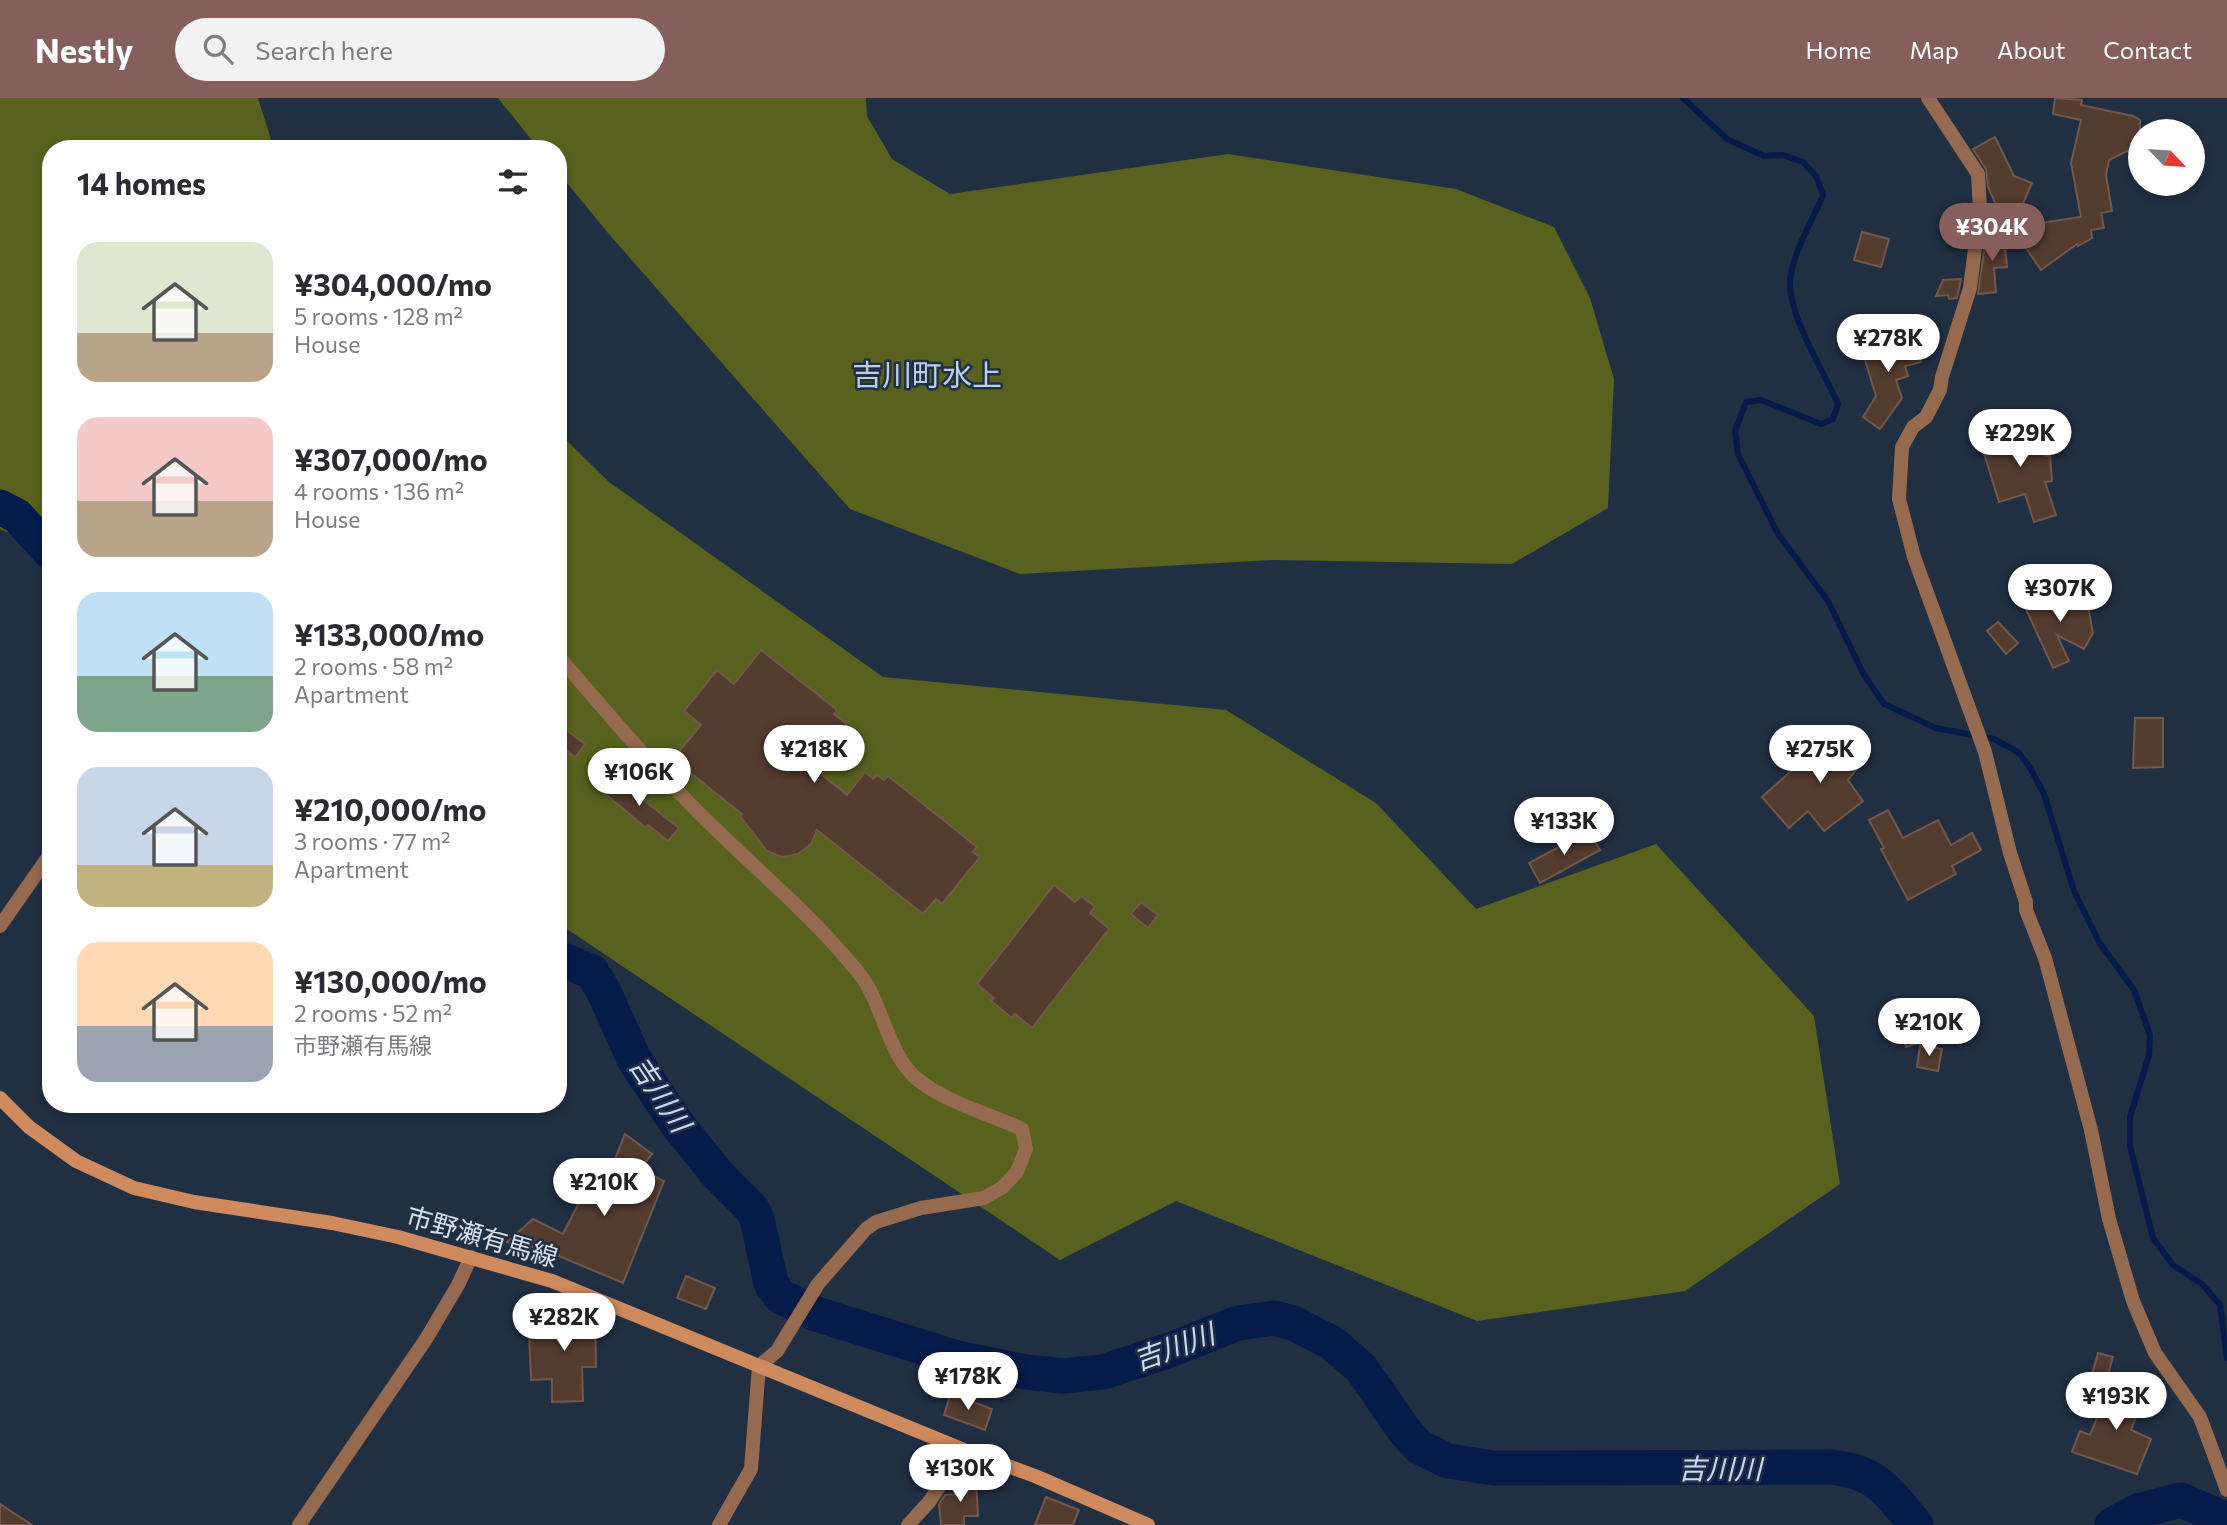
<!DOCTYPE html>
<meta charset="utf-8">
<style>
body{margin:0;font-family:Commissioner,"Noto Sans JP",sans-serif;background:#f2f2f3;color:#2b2b33;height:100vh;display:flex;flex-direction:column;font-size:26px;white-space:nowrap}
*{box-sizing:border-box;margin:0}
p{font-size:23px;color:#7c7c81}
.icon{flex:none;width:38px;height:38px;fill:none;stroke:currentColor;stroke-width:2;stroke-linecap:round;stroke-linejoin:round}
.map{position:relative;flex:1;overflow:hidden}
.panel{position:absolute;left:42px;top:42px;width:525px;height:973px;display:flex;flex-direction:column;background:#fff;border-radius:28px;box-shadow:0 4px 10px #0003}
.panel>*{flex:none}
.needle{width:46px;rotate:115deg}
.fabs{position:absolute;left:2128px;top:21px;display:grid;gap:14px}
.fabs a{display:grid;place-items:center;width:77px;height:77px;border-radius:50%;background:#fff;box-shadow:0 4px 10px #0003;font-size:35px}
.price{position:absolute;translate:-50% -60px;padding:0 16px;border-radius:24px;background:#fff;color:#222;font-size:23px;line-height:46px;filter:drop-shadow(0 2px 4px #0008)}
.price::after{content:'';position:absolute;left:50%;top:42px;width:21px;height:16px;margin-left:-10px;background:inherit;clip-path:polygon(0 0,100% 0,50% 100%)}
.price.current{background:#865e5c;color:#fff}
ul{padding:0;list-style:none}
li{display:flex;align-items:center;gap:21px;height:175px;padding:0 35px}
li span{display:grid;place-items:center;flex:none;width:196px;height:140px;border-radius:21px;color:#555}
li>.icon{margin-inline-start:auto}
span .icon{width:84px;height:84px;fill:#fffc;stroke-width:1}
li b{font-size:30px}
h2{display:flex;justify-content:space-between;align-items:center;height:84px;padding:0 35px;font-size:30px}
header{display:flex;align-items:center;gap:42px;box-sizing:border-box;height:98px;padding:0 35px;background:#865e5c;color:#fff}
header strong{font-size:33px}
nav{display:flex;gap:38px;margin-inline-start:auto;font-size:24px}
.search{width:490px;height:63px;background:#f2f2f3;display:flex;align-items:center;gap:18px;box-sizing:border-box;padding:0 24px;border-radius:38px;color:#7c7c81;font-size:26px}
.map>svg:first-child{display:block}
</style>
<header>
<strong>Nestly</strong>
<div class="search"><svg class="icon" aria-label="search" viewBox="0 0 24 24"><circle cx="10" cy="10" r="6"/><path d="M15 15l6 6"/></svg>Search here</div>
<nav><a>Home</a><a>Map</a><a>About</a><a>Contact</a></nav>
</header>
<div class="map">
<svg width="2227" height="1427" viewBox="0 0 2227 1427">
<rect width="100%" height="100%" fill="#212f43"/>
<g fill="#58621e">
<path d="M0 0H258L274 51H51V454L0 431Z"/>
<path d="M498 0H866L867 18 892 61 950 96 1228 56 1456 91 1554 129 1590 200 1614 281 1608 410 1512 466 1274 462 1020 476 850 411 608 135 558 74V51H539Z"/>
<path d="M558 334 609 384 883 579 1226 612 1376 705 1476 811 1656 746 1814 918 1840 1086 1685 1193 1477 1223 1176 1103 1060 1162 558 825Z"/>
</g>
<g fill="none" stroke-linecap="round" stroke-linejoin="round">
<path stroke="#051b4a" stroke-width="6" d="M1683 0 1727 41 1764 58 1783 57 1803 64 1816 78 1823 97C1812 124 1792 155 1790 184 1789 219 1824 274 1838 306L1833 321 1821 326 1761 302 1746 304 1735 333 1738 356 1778 436 1828 503 1864 577 1884 606 1936 630 1994 641 2018 654 2029 668 2044 696 2074 793 2099 844 2134 892 2150 937 2149 957 2130 1019V1048L2153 1140 2173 1167 2202 1186 2220 1207 2227 1260"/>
<g stroke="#051b4a" stroke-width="35">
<path d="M0 409 17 418 51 455"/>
<path d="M558 860 592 874 604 894 634 961 677 1026 718 1077 752 1111 757 1121 771 1185 780 1198 816 1216 957 1260 1026 1274 1063 1278 1103 1274 1170 1252 1238 1225 1274 1220 1293 1225 1332 1245 1361 1270 1404 1332 1419 1349 1448 1363 1494 1370 1831 1369C1878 1374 1887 1393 1916 1427"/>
<path d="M2112 1427 2138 1413 2181 1402 2227 1422"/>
</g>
</g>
<g fill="#543c2f" stroke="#71584a" stroke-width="2">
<path d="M2055 0 2082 2 2081 7 2133 18 2140 22V58L2127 53 2109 62 2106 77 2112 113 2101 115 2104 130 2091 132 2092 140 2078 148 2077 146 2041 172 2021 143 2047 124 2081 119 2071 65 2081 22 2053 16Z"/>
<path d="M1995 39 2014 78 2032 85 2021 110 2019 141 1997 109 1988 89 1986 71 1973 51Z"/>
<path d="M1862 134 1889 141 1881 169 1854 162Z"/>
<path d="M2004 138 2007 169 1994 170 1996 194 1978 196 1986 139Z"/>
<path d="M1961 181 1957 200 1949 201 1948 197 1936 198 1943 182Z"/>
<path d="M1896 237 1897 242 1914 238 1921 264 1905 268 1908 278 1896 282 1902 300 1880 331 1863 319 1876 298 1861 249Z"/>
<path d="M2016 327 2020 339 2045 337 2046 358 2050 357 2052 383 2045 384 2056 417 2034 424 2025 396 1999 404 1979 339Z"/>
<path d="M2058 491 2063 502 2086 498 2093 535 2084 551 2057 537 2069 563 2053 570 2024 507Z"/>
<path d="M1998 524 2018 545 2006 556 1987 533Z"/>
<path d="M761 552 837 612 834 616 847 626 813 669 847 697 865 674 873 681 877 677 884 682 888 678 977 749 973 754 980 759 942 806 936 801 923 816 817 732 811 746 798 756 782 759 767 753 740 718 742 716 673 661 701 627 684 613 717 572 734 586Z"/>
<path d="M2135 620H2163V669L2133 670Z"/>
<path d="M558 626 585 646 575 659 558 646Z"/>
<path d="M1843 633 1870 654 1848 682 1863 703 1824 733 1808 713 1789 730 1762 699 1817 650 1824 658Z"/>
<path d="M614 676 634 693 633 694 679 730 668 743 648 727 646 730 601 692Z"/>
<path d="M1888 712 1903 740 1938 722 1951 747 1972 735 1981 752 1952 768 1956 776 1908 802 1881 751 1884 750 1869 722Z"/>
<path d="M1589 733 1600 752 1540 785 1529 765Z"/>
<path d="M1054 787 1075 804 1081 798 1095 809 1090 815 1109 831 1032 930 1015 916 1012 920 991 903 994 900 977 886Z"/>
<path d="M1141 804 1158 817 1148 830 1131 816Z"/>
<path d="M1916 907 1926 943 1906 949 1896 913Z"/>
<path d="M1920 947 1942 951 1938 973 1917 969Z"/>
<path d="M625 1036 652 1056 640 1071 664 1083 623 1185 533 1147 530 1155 507 1144 533 1121 563 1136 593 1077 606 1083Z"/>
<path d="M686 1178 715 1190 706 1211 677 1200Z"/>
<path d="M554 1206 574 1211 572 1220 595 1219 596 1269H582L583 1303 552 1304V1281L531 1282 529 1234H546Z"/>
<path d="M2098 1255 2113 1259 2105 1286 2090 1283Z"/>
<path d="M2128 1281 2140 1309 2131 1332 2151 1341 2137 1376 2072 1354 2080 1333 2090 1337 2110 1289Z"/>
<path d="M950 1298 968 1302 992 1311 985 1332 944 1317Z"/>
<path d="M976 1380 978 1418H964V1427H941L939 1406 945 1397 958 1396 957 1381Z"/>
<path d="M1046 1399 1079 1412 1073 1427H1035Z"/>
<path d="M0 1406 32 1427H0Z"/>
</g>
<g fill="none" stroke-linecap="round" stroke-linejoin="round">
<g stroke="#956a4e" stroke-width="14">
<path d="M1928 0 1978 76 1980 111 1970 190 1942 279 1940 292 1926 319 1913 329 1902 349 1899 401 1914 459 1985 654 2010 755 2026 804V812L2045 860 2091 1032 2109 1121 2133 1203 2155 1255 2200 1319 2227 1392"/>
<path d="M558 558C605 612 650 666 700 716 753 769 811 816 858 874 883 904 887 956 917 981 947 1005 987 1015 1022 1031L1026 1051 1017 1074 1003 1089 984 1100 921 1110 876 1124 866 1131 818 1186 777 1253 759 1268"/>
<path d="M0 828 51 755"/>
<path d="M299 1427 426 1241 458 1187 471 1159"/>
<path d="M908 1427 929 1404 964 1352"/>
</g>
<path stroke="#956a4e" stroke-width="14" d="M719 1427 751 1371 759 1268"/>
<path stroke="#cf8a5d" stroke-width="14" d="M0 1000 29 1029 76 1063 134 1090 194 1104 332 1125 398 1139 552 1183 964 1352 1035 1378 1148 1427"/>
</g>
<g text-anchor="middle" stroke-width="5" stroke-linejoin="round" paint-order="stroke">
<g font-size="26" fill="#d6e0ec" stroke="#212f43">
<text transform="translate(482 1139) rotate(16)" y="9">市野瀬有馬線</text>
</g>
<g font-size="28" font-style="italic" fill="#c9dbfb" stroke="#212f43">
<text transform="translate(660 996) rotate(56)" y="10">吉川川</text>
<text transform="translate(1174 1249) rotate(-20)" y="10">吉川川</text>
<text x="1720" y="1381">吉川川</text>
</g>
<g font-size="30" fill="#bccee7" stroke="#212f43">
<text x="927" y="288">吉川町水上</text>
</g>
</g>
</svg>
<div class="fabs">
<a><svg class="needle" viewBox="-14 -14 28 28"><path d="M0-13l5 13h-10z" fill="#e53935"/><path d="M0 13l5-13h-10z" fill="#7c7c81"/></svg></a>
</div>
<b class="price current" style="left:1992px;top:165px">¥304K</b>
<b class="price" style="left:1888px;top:276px">¥278K</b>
<b class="price" style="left:2020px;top:371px">¥229K</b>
<b class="price" style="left:2060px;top:526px">¥307K</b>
<b class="price" style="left:814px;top:687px">¥218K</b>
<b class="price" style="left:1820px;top:687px">¥275K</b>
<b class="price" style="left:639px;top:710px">¥106K</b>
<b class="price" style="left:1564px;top:759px">¥133K</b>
<b class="price" style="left:1929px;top:960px">¥210K</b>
<b class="price" style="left:604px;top:1120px">¥210K</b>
<b class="price" style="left:564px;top:1255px">¥282K</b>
<b class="price" style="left:968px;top:1314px">¥178K</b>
<b class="price" style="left:2116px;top:1334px">¥193K</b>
<b class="price" style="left:960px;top:1406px">¥130K</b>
<section class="panel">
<h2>14 homes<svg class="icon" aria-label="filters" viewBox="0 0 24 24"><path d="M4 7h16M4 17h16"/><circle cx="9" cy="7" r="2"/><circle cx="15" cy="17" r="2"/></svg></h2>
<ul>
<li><span style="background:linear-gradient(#dfe7d0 65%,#b9a48a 0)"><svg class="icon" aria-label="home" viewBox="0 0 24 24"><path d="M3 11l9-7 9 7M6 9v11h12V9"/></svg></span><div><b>¥304,000/mo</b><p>5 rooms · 128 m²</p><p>House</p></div></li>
<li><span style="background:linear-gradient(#f6c9c9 60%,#b9a48a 0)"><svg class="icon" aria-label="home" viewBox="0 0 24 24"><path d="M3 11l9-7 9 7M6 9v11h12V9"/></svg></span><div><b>¥307,000/mo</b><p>4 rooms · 136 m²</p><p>House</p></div></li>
<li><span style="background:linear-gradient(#bfe0f5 60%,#7fa58c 0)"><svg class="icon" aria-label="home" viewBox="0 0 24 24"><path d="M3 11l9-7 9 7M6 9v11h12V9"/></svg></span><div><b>¥133,000/mo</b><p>2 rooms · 58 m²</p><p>Apartment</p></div></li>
<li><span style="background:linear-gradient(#c9d6e8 70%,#c2b280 0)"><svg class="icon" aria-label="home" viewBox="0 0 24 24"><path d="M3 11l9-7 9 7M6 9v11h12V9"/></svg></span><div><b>¥210,000/mo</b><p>3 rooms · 77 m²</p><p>Apartment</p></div></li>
<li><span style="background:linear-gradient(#ffd9b3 60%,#9aa5b1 0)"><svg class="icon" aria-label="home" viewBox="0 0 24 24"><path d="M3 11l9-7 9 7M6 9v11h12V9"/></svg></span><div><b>¥130,000/mo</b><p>2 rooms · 52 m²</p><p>市野瀬有馬線</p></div></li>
</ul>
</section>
</div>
